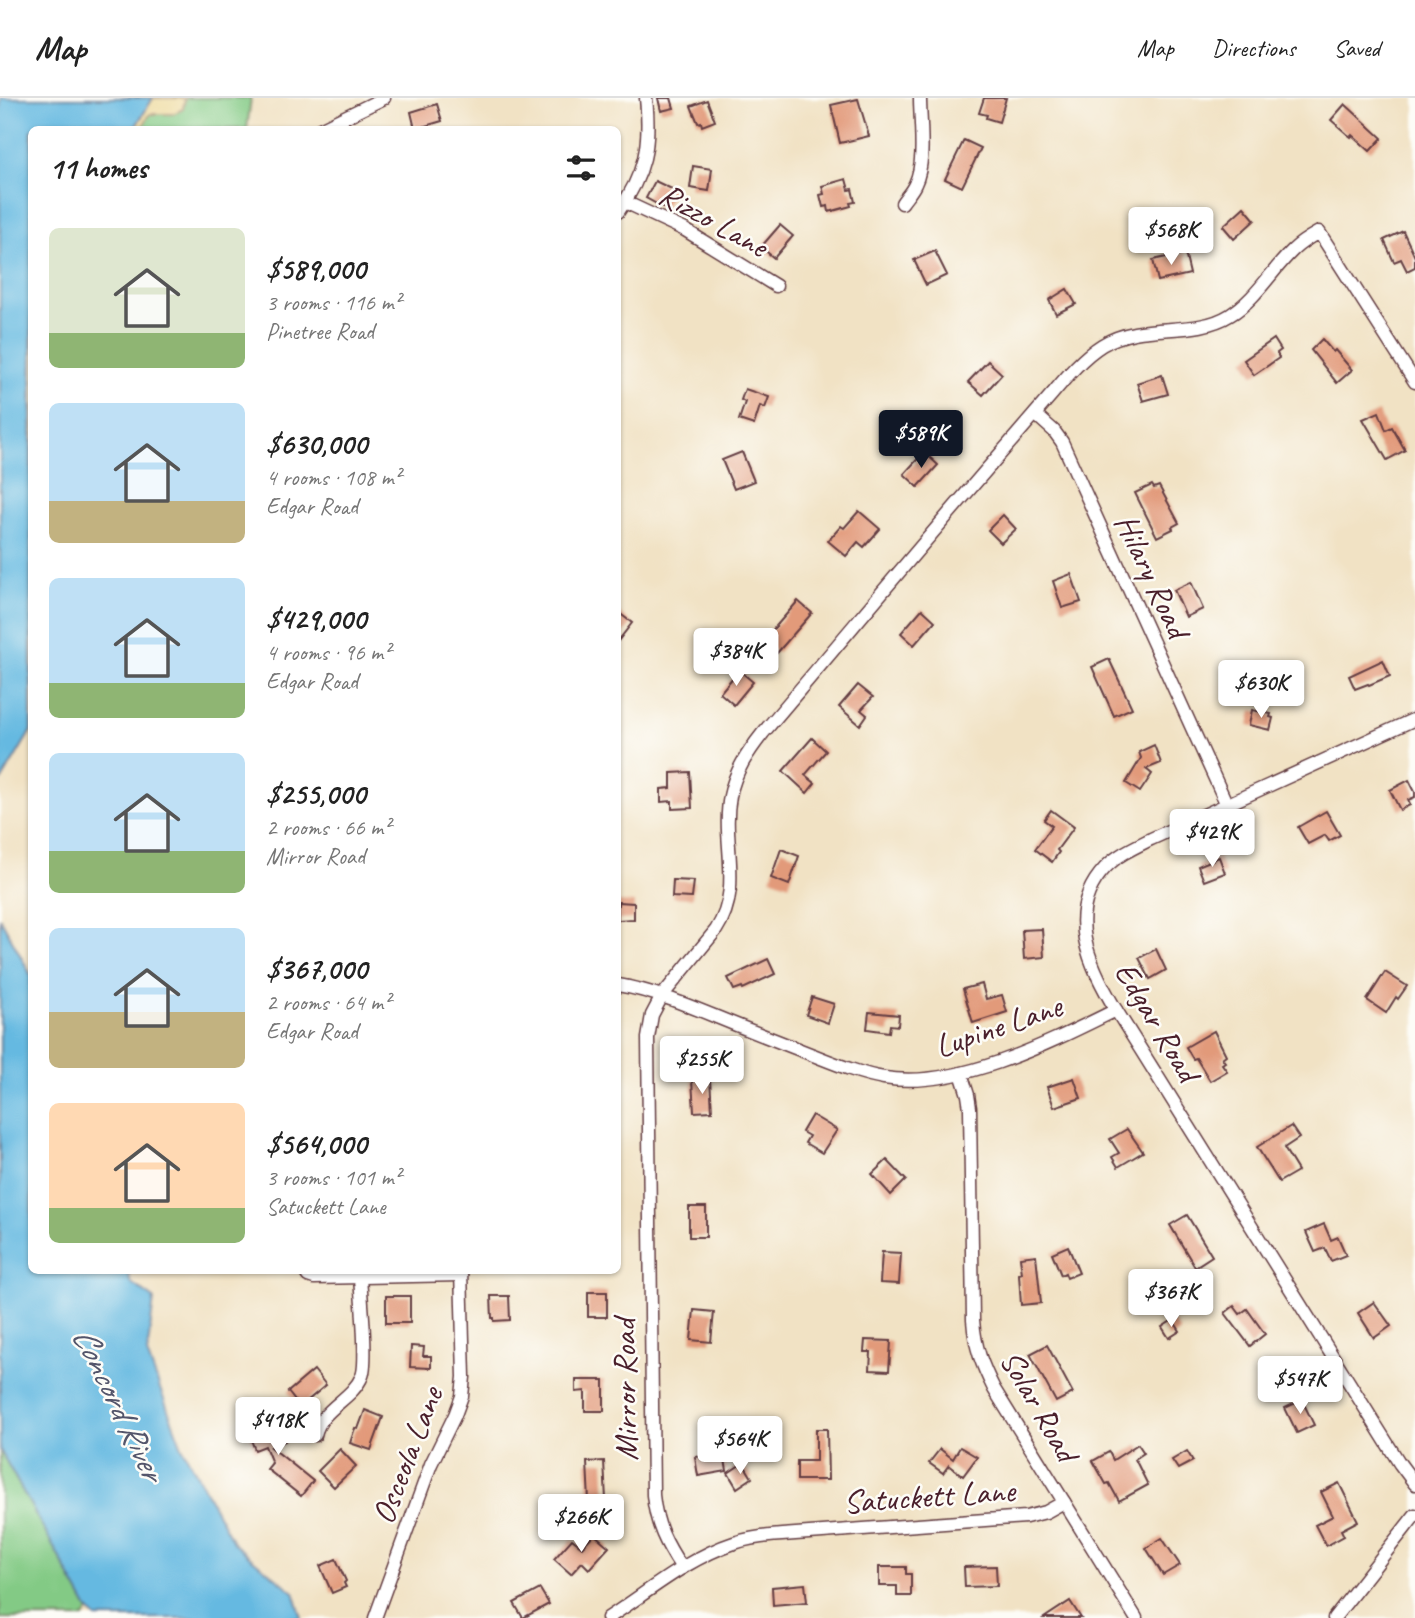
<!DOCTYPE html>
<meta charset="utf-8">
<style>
body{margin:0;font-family:Caveat,sans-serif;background:#f2f2f2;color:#222;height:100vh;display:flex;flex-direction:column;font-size:26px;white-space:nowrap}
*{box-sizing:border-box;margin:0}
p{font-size:23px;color:#767676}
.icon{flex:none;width:38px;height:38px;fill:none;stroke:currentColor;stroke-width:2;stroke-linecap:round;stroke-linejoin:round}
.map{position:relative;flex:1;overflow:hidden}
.panel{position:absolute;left:28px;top:28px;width:593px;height:1148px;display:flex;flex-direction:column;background:#fff;border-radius:10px;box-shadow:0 2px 5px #0004}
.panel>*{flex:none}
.price{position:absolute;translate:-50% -60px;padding:0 16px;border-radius:7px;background:#fff;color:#222;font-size:23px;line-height:46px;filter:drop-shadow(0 2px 4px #0008)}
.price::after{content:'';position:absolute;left:50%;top:42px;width:21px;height:16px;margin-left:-10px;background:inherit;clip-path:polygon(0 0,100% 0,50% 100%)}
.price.selected{background:#111827;color:#fff}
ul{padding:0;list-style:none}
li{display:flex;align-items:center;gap:21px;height:175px;padding:0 21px}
li span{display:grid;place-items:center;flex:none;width:196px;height:140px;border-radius:10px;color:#555}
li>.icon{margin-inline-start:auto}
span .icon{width:84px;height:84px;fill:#fffc;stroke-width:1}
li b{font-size:30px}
h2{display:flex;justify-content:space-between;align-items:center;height:84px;padding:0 21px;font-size:30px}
header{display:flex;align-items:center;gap:42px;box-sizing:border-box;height:98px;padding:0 35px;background:#fff;border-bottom:2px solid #e0e0e0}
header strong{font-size:33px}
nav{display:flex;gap:38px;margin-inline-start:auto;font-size:24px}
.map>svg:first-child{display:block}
</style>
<header>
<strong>Map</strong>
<nav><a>Map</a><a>Directions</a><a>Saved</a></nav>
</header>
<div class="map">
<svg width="1415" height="1520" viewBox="0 0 1415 1520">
<rect width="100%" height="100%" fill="#fdfcf7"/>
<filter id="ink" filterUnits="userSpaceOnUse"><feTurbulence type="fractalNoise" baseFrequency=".0143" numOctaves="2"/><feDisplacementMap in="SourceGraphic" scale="14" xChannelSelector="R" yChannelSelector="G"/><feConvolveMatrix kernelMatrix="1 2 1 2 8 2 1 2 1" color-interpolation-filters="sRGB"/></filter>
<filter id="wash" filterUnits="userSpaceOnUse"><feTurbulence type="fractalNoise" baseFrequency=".00686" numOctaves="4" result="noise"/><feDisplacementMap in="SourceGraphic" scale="28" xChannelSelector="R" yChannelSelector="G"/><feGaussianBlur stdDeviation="1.57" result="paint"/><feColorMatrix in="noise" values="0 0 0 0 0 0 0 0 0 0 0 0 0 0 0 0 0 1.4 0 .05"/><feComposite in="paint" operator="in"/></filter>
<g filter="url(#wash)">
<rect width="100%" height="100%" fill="#f1e2c4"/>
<g fill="#83ca85" stroke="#667458" stroke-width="2">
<path d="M153 0H251L247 31 134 32Z"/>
<path d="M0 1352 89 1513 84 1520H0Z"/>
</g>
<path fill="#eeda9e" stroke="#9c7c64" stroke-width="2" d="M153 0H185L183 11 173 16H150L141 31 134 32Z"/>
<g fill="#65b9e1" stroke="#586c86" stroke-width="2">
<path d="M1 0H153L134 31 32 32 31 633 0 685V11Z"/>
<path d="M0 820 31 877 32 1172 129 1173 130 1184 154 1201 147 1256 182 1349 234 1446 294 1494 302 1520H97L89 1513 0 1352Z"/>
</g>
<g id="blocks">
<g fill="#e29a7a">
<path d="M658 0H671L674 10 661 13Z"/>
<path d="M984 0H1006L999 24 986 20 987 17 979 15Z"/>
<path d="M858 1 869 38 840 45 831 7Z"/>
<path d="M707 2 715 23 702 28 701 24 698 25 691 8Z"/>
<path d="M437 6 442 23 415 31 411 14Z"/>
<path d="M1345 6 1382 40 1370 53 1352 37 1351 39 1347 36 1331 22Z"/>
<path d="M964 42 981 50 962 89 945 81Z"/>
<path d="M693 68 712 71 709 93 690 90Z"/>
<path d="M846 81 849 92 852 91 855 104 850 105 851 108 829 114 828 108 823 109 820 97 824 96 822 88Z"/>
<path d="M655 83 674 92 664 110 646 100Z"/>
<path d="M1244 109 1255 122 1234 141 1223 128Z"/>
<path d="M780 127 793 138 774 160 761 149Z"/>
<path d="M1403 133 1415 159V169L1407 173 1401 161 1394 164 1384 142Z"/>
<path d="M935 153 947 177 926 187 914 162Z"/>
<path d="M1185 155 1190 176 1158 183 1153 162Z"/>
<path d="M1067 191 1076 206 1056 216 1049 202Z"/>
<path d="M1274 241 1281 252 1277 255 1279 260 1254 277 1244 262Z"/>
<path d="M1322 241 1333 254 1335 252 1352 272 1337 285 1311 252Z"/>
<path d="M988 263 1002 276 983 297 968 284Z"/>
<path d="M1162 277 1168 296 1143 303 1137 285Z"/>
<path d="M745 291 769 299 765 310 760 308 754 327 739 322 745 304 741 302Z"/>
<path d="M1379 314 1386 332 1392 329 1405 352 1387 362 1363 321Z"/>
<path d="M742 354 754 383 734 391 722 362Z"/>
<path d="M924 354 938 367 918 389 904 376Z"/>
<path d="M1152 387 1154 390 1159 388 1179 425 1172 429 1173 431 1157 439 1135 395Z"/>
<path d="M859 413 880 431 864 449 858 444 846 458 828 443 841 428 844 430Z"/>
<path d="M1003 417 1016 431 1001 445 988 432Z"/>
<path d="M1071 476 1081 504 1062 510 1053 483Z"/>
<path d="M1191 484 1203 511 1186 519 1174 492Z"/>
<path d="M798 503 812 515 777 555 763 543Z"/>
<path d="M922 511 935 523 914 547 901 535Z"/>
<path d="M618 514 632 525 618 543Z"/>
<path d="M1109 561 1132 610 1114 618 1092 569Z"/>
<path d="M1383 562 1390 578 1369 587 1368 586 1355 591 1349 578Z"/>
<path d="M739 572 753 584 734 607 720 595Z"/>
<path d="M858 587 873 599 861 612 867 617 860 627 839 609Z"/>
<path d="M1252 612 1271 616 1270 619 1273 620 1270 632 1249 627Z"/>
<path d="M812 640 826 653 805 677 815 685 807 695 783 673Z"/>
<path d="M1154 647 1161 665 1146 671 1152 676 1140 694 1126 685 1141 660 1139 654Z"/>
<path d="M690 674 692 710 672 711V703L661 704V691L671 690V675Z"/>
<path d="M1409 682 1415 694V699L1408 702 1410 707 1400 712 1390 692Z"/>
<path d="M1051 712 1074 729 1057 752 1059 754 1052 764 1035 751 1052 728 1044 722Z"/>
<path d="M1326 713 1340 737 1329 743 1325 737 1308 746 1298 729Z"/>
<path d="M781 751 799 758 789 787 771 780Z"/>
<path d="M1219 759 1225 775 1204 783 1198 768Z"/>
<path d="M673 782 694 783 692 800 672 799Z"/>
<path d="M618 804 634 805V821L618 822Z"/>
<path d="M1042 831 1044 859 1024 861 1022 832Z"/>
<path d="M1156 851 1166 872 1150 881 1139 860Z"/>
<path d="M768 861 775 876 743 891 742 889 734 892 728 880Z"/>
<path d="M1385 874 1407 888 1398 901 1396 899 1386 915 1367 902Z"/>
<path d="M982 886 986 901 1002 897 1007 914 973 925 963 891Z"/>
<path d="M812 899 834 906 828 925 806 917Z"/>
<path d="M869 914 899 917 898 928 890 927 889 934 867 931Z"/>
<path d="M1214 933 1226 957 1222 960 1225 964 1222 966 1227 973 1210 983 1196 960 1193 961 1186 949Z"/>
<path d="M1074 980 1081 1000 1054 1009 1047 989Z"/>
<path d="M710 981 712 1013 694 1014 692 982Z"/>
<path d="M812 1017 837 1032 822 1055 805 1045 809 1038 802 1034Z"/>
<path d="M1291 1028 1299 1040 1284 1050 1298 1073 1279 1084 1257 1049Z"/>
<path d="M1127 1031 1143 1054 1118 1069 1112 1059 1119 1055 1110 1041Z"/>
<path d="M887 1062 906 1082 891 1097 872 1076Z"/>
<rect x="689" y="1109" width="17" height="30"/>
<path d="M1187 1117 1212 1158 1195 1169 1170 1127Z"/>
<path d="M1324 1126 1331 1142 1338 1139 1346 1157 1331 1163 1325 1150 1315 1154 1306 1134Z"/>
<path d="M1068 1148 1079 1175 1067 1180 1065 1175 1061 1177 1052 1155Z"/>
<path d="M882 1154 901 1155 899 1186 880 1185Z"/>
<path d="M1036 1157 1041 1205 1021 1207 1019 1176 1022 1175 1020 1159Z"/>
<rect x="588" y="1194" width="19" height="25"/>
<rect x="386" y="1198" width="24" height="27"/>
<path d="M491 1198H509L510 1222 494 1223V1220H492Z"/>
<path d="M1374 1204 1391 1228 1374 1240 1358 1215Z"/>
<path d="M1234 1208 1240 1216 1247 1211 1265 1236 1250 1248 1225 1215Z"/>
<path d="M694 1212 714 1214 711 1244 691 1242Z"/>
<path d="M1173 1222 1180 1233 1169 1240 1162 1229Z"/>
<path d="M865 1242 891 1243 889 1273 870 1272 871 1254H864Z"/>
<path d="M1047 1247 1073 1295 1056 1304 1030 1256Z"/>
<path d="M411 1248 424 1249 423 1258H431V1270L410 1269Z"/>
<path d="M314 1272 326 1287 300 1309 288 1294Z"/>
<path d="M576 1282H604V1313H585V1293L576 1294Z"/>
<path d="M1302 1302 1314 1327 1297 1335 1285 1310Z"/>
<path d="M365 1312 383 1319 371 1352 350 1345 355 1330 358 1331Z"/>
<path d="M265 1321 270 1333 279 1329 285 1343 271 1349 313 1383 301 1398 267 1371 272 1365 265 1348 255 1352 246 1329Z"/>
<path d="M816 1331H827L828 1382H797V1363H816Z"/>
<path d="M1138 1346 1144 1355 1135 1361 1148 1387 1119 1403 1109 1385 1106 1386 1093 1363 1109 1354 1113 1362Z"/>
<path d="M960 1349 977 1359 963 1378 949 1367 943 1375 929 1365 940 1351 953 1361Z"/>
<path d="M340 1351 356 1368 334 1389 318 1373Z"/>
<path d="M1187 1353 1193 1363 1178 1371 1172 1362Z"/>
<path d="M724 1355 727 1373 698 1378 695 1359Z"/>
<path d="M604 1363 606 1402 589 1403 587 1364Z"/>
<path d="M743 1365 752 1380 737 1390 728 1375Z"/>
<path d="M1339 1385 1358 1423 1341 1432 1344 1438 1326 1448 1315 1427 1333 1418 1321 1394Z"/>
<path d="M594 1436 609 1449 589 1471 582 1464 571 1476 554 1461 572 1441 582 1449Z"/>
<path d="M1162 1440 1180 1467 1163 1477 1146 1450Z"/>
<path d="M336 1461 346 1483 344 1485 346 1489 332 1495 320 1468Z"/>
<path d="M996 1468 997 1488 965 1489 964 1469Z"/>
<path d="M879 1469H906V1476H911V1498H897V1488H879Z"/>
<path d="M805 1486 807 1504 773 1507 772 1489Z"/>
<path d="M540 1491 549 1506 523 1520 514 1505Z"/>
<path d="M1070 1503 1081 1520H1044Z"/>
</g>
</g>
</g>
<g filter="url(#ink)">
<use href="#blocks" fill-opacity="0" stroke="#633c42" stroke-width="2"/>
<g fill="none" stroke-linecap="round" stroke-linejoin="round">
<g stroke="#633c42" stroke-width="15">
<g id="minor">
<path d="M318 32 384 0"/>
<path d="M625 104 685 132 776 188"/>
<path d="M902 105C906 99 912 93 915 86 926 64 920 25 920 0"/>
<path d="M618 114C645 76 651 47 646 0"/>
<path d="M1035 316 1054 333 1062 344 1227 707"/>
<path d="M1415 621 1151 741C1135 749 1117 757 1105 770 1063 815 1090 868 1116 912L1400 1366 1415 1386"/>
<path d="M618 887C661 894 703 914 744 930 767 939 790 948 813 957 836 966 860 976 884 980 958 992 1051 944 1116 912"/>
<path d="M961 975 968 997 970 1010 973 1222C975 1250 982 1267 994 1291L1136 1520"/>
<path d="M304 1172 308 1178 314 1180 461 1177"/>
<path d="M315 1337C321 1310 352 1302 362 1278 368 1264 361 1198 360 1179"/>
<path d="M682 1470C666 1446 656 1427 653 1397L648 940 652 917 662 898 716 832C744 789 721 744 730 698 735 673 748 654 763 635 845 539 925 442 1008 347 1023 330 1038 312 1053 295 1068 277 1083 259 1102 247 1143 222 1193 240 1230 217 1256 201 1271 173 1293 152 1300 145 1310 139 1319 134L1415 284"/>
<path d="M375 1520 431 1366 455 1317 462 1298 464 1279 461 1172"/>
<path d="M608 1520C648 1494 688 1460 734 1445 749 1440 765 1438 782 1437L1026 1419 1046 1414 1064 1404"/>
<path d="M1334 1520 1415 1417"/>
</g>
</g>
<use href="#minor" stroke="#fff" stroke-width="12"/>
</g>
</g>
<g text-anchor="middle" stroke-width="5" stroke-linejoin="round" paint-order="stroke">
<g font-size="33" fill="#4a1f2b" stroke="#fdfcf7">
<text transform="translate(714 121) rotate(29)" y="12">Rizzo Lane</text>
<text transform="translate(1153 477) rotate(65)" y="12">Hilary Road</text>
<text transform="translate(1158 923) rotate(59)" y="12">Edgar Road</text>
<text transform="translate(998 927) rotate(-19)" y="12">Lupine Lane</text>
<text transform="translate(624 1292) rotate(-91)" y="12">Mirror Road</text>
<text transform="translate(1040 1307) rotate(60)" y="12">Solar Road</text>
<text transform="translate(406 1357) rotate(-69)" y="12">Osceola Lane</text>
<text transform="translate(929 1397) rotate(-4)" y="12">Satuckett Lane</text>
</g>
<g font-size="35" font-style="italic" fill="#53556b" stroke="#fdfcf7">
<text transform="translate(119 1305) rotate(64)" y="12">Concord River</text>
</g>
</g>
</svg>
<b class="price" style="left:1171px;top:169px">$568K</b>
<b class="price selected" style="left:921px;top:372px">$589K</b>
<b class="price" style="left:736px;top:590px">$384K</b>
<b class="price" style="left:1261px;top:622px">$630K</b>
<b class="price" style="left:1212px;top:771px">$429K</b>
<b class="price" style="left:702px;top:998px">$255K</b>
<b class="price" style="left:1171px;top:1231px">$367K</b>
<b class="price" style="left:1300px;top:1318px">$547K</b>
<b class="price" style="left:278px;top:1359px">$418K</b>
<b class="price" style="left:740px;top:1378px">$564K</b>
<b class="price" style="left:581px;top:1456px">$266K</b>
<section class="panel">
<h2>11 homes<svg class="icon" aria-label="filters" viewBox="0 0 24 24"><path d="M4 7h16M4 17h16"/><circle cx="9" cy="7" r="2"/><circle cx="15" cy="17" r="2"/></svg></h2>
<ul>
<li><span style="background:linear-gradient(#dfe7d0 75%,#8fb573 0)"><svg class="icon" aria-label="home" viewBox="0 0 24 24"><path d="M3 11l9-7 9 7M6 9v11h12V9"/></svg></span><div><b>$589,000</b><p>3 rooms · 116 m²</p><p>Pinetree Road</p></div></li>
<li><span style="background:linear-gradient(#bfe0f5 70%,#c2b280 0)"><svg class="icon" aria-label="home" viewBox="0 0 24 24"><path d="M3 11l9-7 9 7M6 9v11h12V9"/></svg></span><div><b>$630,000</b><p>4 rooms · 108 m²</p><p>Edgar Road</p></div></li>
<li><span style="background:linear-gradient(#bfe0f5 75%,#8fb573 0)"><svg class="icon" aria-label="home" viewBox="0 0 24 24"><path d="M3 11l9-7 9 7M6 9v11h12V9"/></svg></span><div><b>$429,000</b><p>4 rooms · 96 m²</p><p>Edgar Road</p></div></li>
<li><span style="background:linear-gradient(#bfe0f5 70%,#8fb573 0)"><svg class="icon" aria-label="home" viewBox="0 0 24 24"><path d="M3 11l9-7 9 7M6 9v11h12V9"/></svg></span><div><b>$255,000</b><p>2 rooms · 66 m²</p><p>Mirror Road</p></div></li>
<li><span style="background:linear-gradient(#bfe0f5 60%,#c2b280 0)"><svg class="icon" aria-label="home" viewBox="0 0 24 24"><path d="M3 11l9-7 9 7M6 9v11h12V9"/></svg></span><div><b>$367,000</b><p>2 rooms · 64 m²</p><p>Edgar Road</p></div></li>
<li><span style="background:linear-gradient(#ffd9b3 75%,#8fb573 0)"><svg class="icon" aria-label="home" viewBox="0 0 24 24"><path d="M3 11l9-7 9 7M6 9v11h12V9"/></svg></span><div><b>$564,000</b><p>3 rooms · 101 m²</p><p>Satuckett Lane</p></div></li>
</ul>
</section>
</div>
